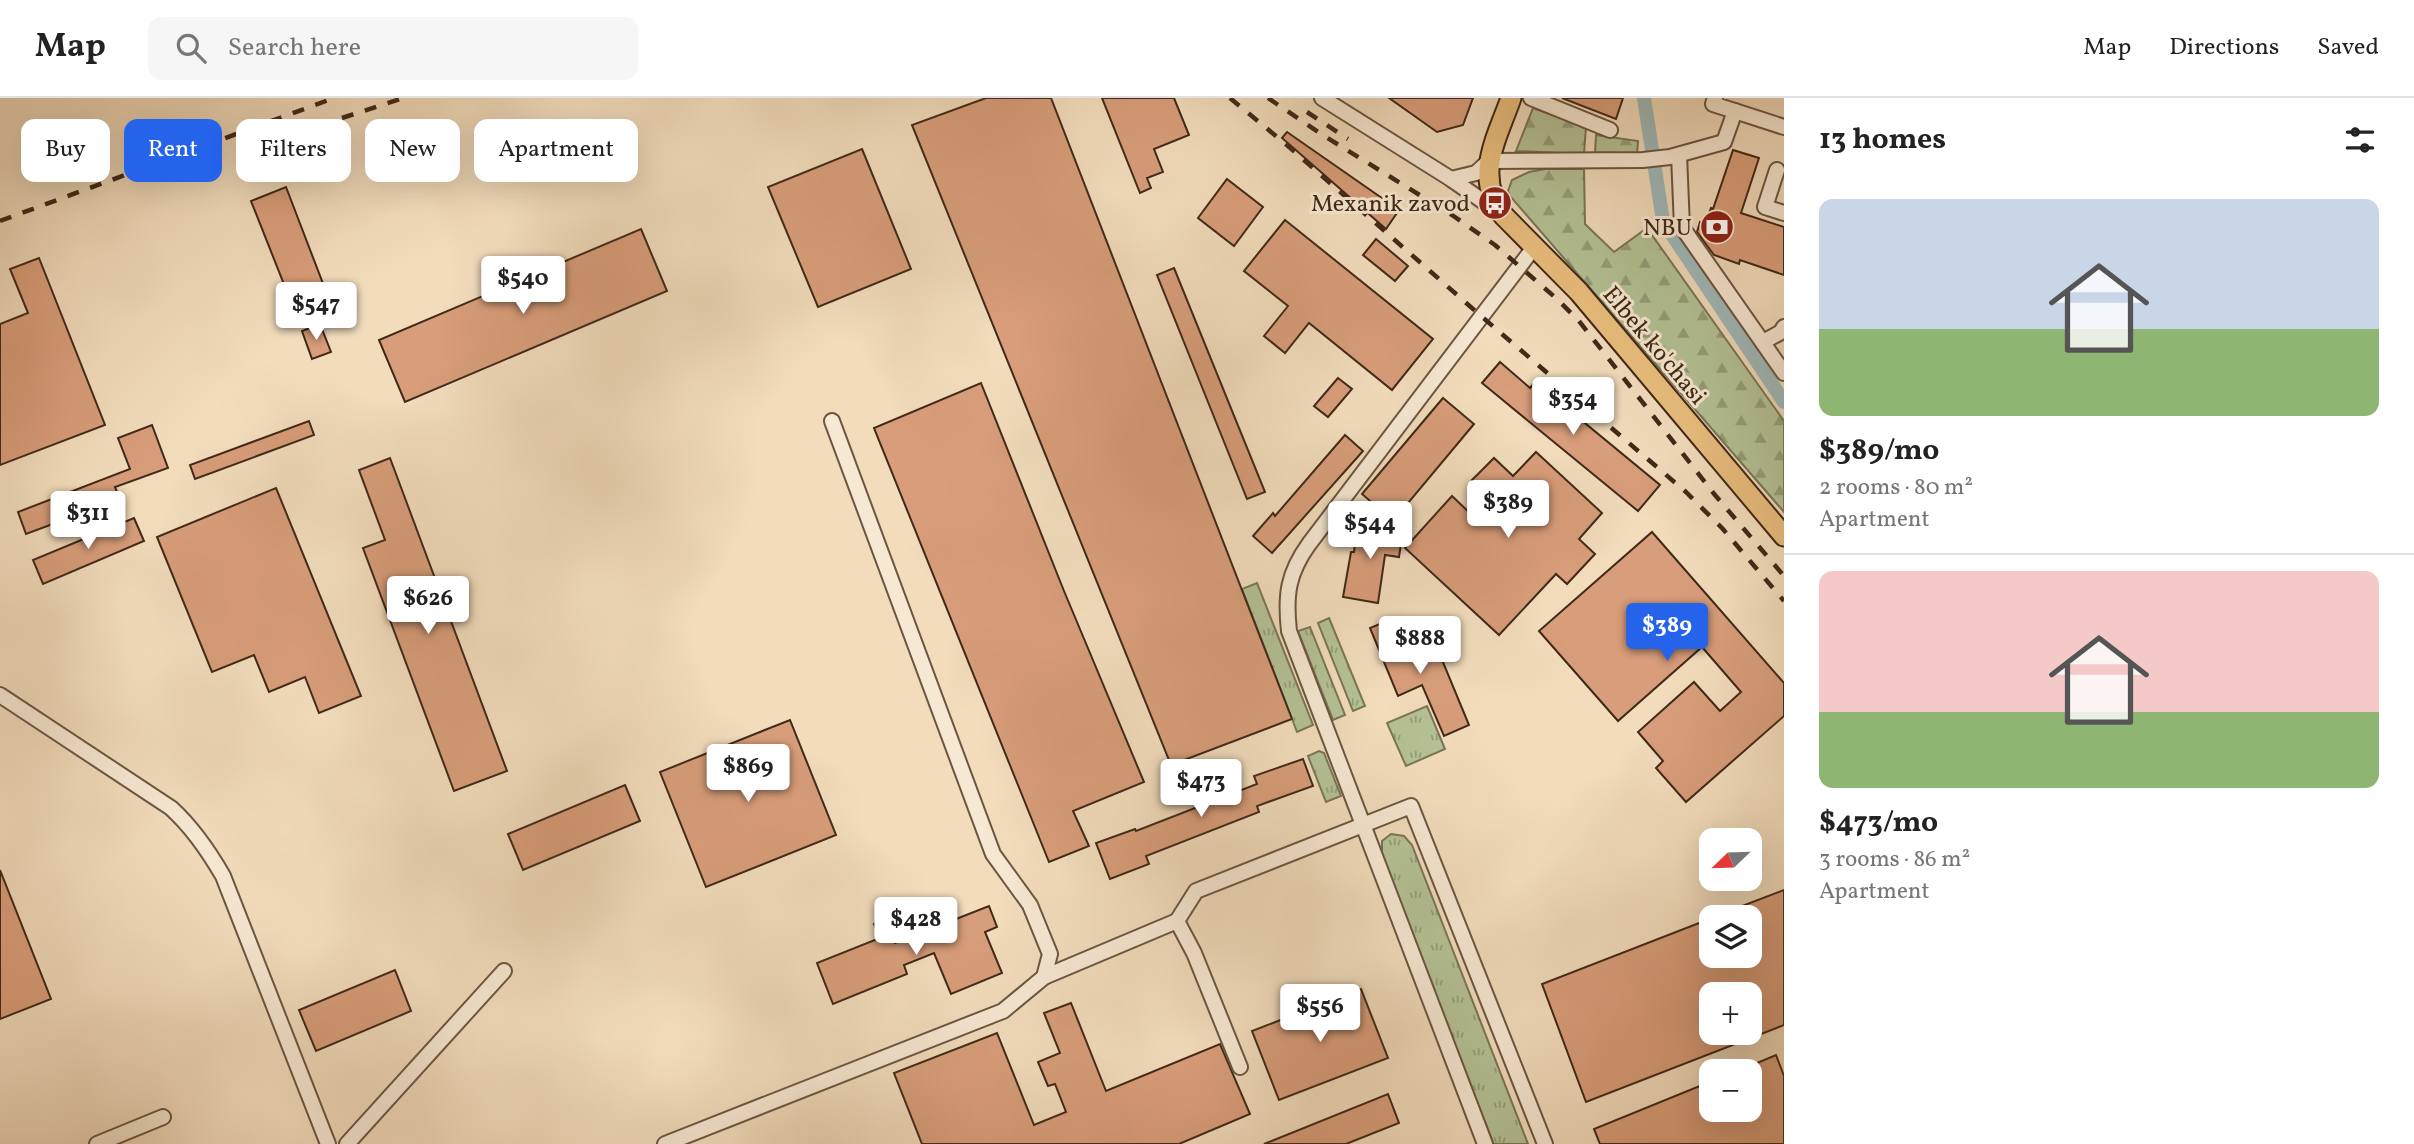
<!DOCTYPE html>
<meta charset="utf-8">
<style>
body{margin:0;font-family:Vollkorn,serif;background:#f6f6f6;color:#222;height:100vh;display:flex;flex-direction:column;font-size:26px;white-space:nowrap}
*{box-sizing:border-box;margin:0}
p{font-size:23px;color:#767676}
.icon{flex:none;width:38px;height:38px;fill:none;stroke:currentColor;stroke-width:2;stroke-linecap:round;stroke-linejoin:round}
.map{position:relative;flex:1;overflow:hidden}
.panel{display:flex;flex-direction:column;background:#fff;width:630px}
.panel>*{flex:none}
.banner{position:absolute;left:21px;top:21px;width:665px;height:63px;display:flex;gap:14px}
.needle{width:46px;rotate:247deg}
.tools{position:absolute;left:1699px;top:730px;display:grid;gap:14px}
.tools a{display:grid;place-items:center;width:63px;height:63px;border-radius:14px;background:#fff;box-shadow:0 7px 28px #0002;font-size:35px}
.price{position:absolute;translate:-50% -60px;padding:0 16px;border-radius:7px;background:#fff;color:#222;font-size:23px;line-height:46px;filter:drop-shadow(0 2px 4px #0008)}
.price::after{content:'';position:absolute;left:50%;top:42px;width:21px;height:16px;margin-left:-10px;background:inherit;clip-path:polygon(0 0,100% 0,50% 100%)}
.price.selected{background:#2563eb;color:#fff}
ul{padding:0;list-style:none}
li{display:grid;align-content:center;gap:14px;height:371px;padding:0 35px}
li+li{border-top:2px solid #e0e0e0}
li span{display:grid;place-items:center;height:217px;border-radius:14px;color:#555}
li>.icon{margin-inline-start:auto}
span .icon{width:126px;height:126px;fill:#fffc;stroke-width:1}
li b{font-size:30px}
h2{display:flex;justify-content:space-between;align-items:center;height:84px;padding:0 35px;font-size:30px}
.chip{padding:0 24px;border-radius:14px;background:#fff;box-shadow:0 7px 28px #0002;font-size:24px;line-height:63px}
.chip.selected{background:#2563eb;color:#fff}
header{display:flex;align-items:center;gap:42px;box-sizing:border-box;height:98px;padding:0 35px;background:#fff;border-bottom:2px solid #e0e0e0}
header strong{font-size:33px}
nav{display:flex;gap:38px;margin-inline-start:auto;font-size:24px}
.search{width:490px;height:63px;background:#f6f6f6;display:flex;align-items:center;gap:18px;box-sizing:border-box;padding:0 24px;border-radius:14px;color:#767676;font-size:26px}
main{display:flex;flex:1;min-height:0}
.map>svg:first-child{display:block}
</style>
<header>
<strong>Map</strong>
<div class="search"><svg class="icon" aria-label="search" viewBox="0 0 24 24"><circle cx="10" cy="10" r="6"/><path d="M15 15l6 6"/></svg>Search here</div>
<nav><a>Map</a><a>Directions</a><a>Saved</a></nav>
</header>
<main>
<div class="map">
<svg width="1784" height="1046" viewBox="0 0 1784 1046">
<defs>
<pattern id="grass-tufts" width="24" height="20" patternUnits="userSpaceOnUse" patternTransform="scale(1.75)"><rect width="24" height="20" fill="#b4c296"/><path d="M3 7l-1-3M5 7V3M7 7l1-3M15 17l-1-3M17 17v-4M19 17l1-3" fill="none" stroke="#949e79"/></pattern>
<pattern id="forest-firs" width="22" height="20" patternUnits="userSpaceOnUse" patternTransform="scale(1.75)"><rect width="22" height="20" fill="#b4c296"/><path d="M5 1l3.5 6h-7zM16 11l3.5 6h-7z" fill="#949e79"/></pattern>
</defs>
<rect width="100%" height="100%" fill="#f2dcbc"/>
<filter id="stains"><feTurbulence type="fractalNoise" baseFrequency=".00286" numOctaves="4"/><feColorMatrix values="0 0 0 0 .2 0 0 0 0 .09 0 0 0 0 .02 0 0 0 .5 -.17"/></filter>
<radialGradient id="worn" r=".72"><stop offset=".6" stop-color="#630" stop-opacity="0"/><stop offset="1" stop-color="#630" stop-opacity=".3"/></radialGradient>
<g fill="url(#grass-tufts)" stroke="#7a7657" stroke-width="2">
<path d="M1257 485 1313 627 1297 634 1242 491Z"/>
<path d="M1329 520 1365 608 1353 613 1318 525Z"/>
<path d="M1310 529 1345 617 1333 622 1298 533Z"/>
<path d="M1427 608 1445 651 1406 668 1387 625Z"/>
<path d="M1319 653 1324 655 1341 698 1326 704 1308 658Z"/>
<path d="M1391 736 1404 738 1412 747 1528 1046H1493L1382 758V743Z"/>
</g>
<g fill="url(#forest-firs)" stroke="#7a7657" stroke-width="2">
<path d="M1533 10 1586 29 1584 56 1516 53Z"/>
<path d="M1596 37 1638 43 1637 57 1595 55Z"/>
<path d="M1545 71H1584L1585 126 1614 154 1647 130 1784 323V414L1510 98 1508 93 1512 82 1529 74Z"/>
</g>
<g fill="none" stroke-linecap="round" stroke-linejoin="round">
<path stroke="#9fb9ba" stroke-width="14" d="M1644 0 1663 123 1784 304"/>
</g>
<g fill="#d89d7a" stroke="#402918" stroke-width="2" fill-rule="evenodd">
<path d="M986 0H1051L1292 621 1171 667 912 27Z"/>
<path d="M1102 0H1174L1189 37 1154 51 1163 74 1147 80 1151 90 1140 95Z"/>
<path d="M1389 0H1473L1463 27 1437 34Z"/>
<path d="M1562 0H1623L1616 21Z"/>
<path d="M1287 34 1399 112 1386 131 1282 40Z"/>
<path d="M862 51 911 171 818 209 768 89Z"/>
<path d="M1733 52 1759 60 1741 115 1784 129V177L1740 162 1739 166 1714 157 1697 134 1700 124 1706 126 1711 110 1713 111Z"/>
<path d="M1227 81 1263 109 1234 148 1198 120Z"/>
<path d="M286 89 327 196 293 209 251 103Z"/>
<path d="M1285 122 1433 241 1392 292 1309 225 1285 255 1264 238 1288 208 1244 173Z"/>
<path d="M641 131 667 193 405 304 379 242Z"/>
<path d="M1376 141 1408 168 1395 183 1363 157Z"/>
<path d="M39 160 105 327 0 367V226L28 215 10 171Z"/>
<path d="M1174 170 1265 394 1247 401 1157 177Z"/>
<path d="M320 226 331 254 312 261 302 233Z"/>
<path d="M1500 264 1530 290 1535 284 1660 387 1638 413 1482 285Z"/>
<path d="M1338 280 1352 291 1328 319 1314 308Z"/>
<path d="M981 285 1064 493 1144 684 1073 713 1089 748 1049 764 874 330Z"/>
<path d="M1443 300 1474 326 1393 423 1362 396Z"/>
<path d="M309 323 314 337 195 381 190 367Z"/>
<path d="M152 327 168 370 115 389 120 401 26 436 18 414 130 371 118 340Z"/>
<path d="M1345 337 1363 353 1272 455 1253 438 1273 415 1275 418Z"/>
<path d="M1536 354 1602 415 1579 441 1595 456 1567 486 1556 476 1499 537 1405 450 1452 398 1474 419 1491 400 1472 382 1494 360 1513 378Z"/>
<path d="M390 360 507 673 454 693 363 450 385 442 359 372Z"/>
<path d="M276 390 361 598 319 615 305 579 269 594 254 557 212 574 157 439Z"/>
<path d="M134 420 144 443 43 486 33 462Z"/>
<path d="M1357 426 1403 432 1399 459 1385 457 1378 505 1343 499 1351 454H1354Z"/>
<path d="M1652 434 1784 585V618L1686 704 1656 670 1663 663 1638 634 1694 584 1720 613 1741 594 1702 549 1618 623 1539 533Z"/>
<path d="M1394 520 1412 563 1438 552 1469 627 1444 638 1422 587 1398 598 1370 530Z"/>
<path d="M790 622 836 737 706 789 660 674Z"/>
<path d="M1303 661 1313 688 1257 708 1259 714 1146 758 1149 766 1110 781 1096 745 1135 731 1136 733 1257 686 1254 678Z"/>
<path d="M625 687 640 723 523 772 508 736Z"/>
<path d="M0 772 51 901 0 921Z"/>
<path d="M1784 792V927L1586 1004 1542 886 1712 820V858H1750V819L1716 818ZM1712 896H1750V934H1712Z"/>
<path d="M989 808 997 829 985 834 1002 875 951 896 934 855 904 867 907 876 833 906 817 865 880 840 874 826 885 821 895 845Z"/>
<path d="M395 872 411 913 316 953 299 912Z"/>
<path d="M1361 891 1388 960 1279 1002 1252 933Z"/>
<path d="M1071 905 1106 993 1220 946 1250 1016 1179 1046H922L894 975 997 935 1034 1027 1066 1014 1055 986 1048 988 1038 964 1060 955 1044 915Z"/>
<path d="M1776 957 1784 978V1046H1600L1594 1031 1712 983V1012H1750V968Z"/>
<path d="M1388 996 1399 1025 1346 1046H1264Z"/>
</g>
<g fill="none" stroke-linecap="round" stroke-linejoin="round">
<g stroke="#6c5641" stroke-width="18">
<g id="minor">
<path d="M1322 0 1451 81 1500 115"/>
<path d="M1531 0 1610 32"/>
<path d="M1715 0 1713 6 1784 29"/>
<path d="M1679 57 1682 129 1784 275"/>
<path d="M1777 72 1765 109 1784 115"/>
<path d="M1451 81 1476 75 1489 63 1643 62 1670 59 1724 44 1735 13"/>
<path d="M1763 244 1781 234 1784 229"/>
<path d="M0 597 171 710C193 730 208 752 223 778L328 1046"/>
<path d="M1177 823 1196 793 1411 708 1545 1046"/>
<path d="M1044 879 1177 823 1194 855 1240 969"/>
<path d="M97 1046 163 1019"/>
<path d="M347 1046 504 873"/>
<path d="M665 1046 1003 913 1044 879 1050 856 1030 807 993 756 832 323"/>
<path d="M1485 1046 1289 533C1285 497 1288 475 1309 446L1535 148"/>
</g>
</g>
<g stroke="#402918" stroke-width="23">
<path id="major" d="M1511 0C1497 40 1473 79 1504 118L1579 194 1784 438"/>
</g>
<use href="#minor" stroke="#f7e8d3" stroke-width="14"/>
<use href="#major" stroke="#e9be7e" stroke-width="19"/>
<g stroke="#402918" stroke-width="4.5" stroke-dasharray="12 12" stroke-linecap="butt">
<path d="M1230 0 1288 48 1481 218 1686 394 1722 430 1784 503"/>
<path d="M1268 0 1321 36 1452 117 1495 147 1557 201 1579 223 1715 397 1784 478"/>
<path d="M1307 14 1348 41"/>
<path d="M342 20 403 0"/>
<path d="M0 123 334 0"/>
</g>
</g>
<defs>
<g id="bus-disc" transform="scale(1.75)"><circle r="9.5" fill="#8f2418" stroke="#f7e8d3"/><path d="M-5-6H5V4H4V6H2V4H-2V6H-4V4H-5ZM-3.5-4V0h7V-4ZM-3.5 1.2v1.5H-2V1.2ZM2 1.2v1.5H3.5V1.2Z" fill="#fff"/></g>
<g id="bank-disc" transform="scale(1.75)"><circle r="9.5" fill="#8f2418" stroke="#f7e8d3"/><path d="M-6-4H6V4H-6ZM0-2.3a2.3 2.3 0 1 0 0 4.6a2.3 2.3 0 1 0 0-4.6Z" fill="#fff"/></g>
</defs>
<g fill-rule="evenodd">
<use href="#bus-disc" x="1495" y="105"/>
<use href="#bank-disc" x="1717" y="129"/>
</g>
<g text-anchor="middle" stroke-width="6" stroke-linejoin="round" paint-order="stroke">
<g font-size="24" fill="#402918" stroke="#f7e8d3" text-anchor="end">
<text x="1470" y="113">Mexanik zavod</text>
<text x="1692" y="137">NBU</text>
</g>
<g font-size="24" fill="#402918" stroke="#f7e8d3">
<text transform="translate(1655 247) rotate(50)" y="8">Elbek ko'chasi</text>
</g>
</g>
<rect width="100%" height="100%" filter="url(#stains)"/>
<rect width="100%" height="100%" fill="url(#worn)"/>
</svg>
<div class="tools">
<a><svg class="needle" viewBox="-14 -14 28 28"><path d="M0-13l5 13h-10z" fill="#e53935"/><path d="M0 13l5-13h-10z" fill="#767676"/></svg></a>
<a><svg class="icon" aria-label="layers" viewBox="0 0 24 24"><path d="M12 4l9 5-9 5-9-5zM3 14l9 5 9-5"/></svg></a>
<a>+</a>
<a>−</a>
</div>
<b class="price" style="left:523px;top:218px">$540</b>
<b class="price" style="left:316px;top:244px">$547</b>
<b class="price" style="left:1573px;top:339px">$354</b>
<b class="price" style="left:1508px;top:442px">$389</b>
<b class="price" style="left:88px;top:453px">$311</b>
<b class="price" style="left:1370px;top:463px">$544</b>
<b class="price" style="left:428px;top:538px">$626</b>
<b class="price selected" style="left:1667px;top:565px">$389</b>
<b class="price" style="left:1420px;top:578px">$888</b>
<b class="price" style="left:748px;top:706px">$869</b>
<b class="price" style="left:1201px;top:721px">$473</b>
<b class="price" style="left:916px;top:859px">$428</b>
<b class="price" style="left:1320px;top:946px">$556</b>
<div class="banner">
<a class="chip">Buy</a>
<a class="chip selected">Rent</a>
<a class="chip">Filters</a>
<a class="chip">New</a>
<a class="chip">Apartment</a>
</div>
</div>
<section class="panel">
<h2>13 homes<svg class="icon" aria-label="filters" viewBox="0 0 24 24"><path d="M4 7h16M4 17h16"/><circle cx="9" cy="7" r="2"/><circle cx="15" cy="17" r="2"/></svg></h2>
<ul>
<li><span style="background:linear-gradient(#c9d6e8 60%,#8fb573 0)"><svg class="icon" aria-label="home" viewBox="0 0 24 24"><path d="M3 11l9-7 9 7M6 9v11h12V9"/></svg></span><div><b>$389/mo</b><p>2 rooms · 80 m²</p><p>Apartment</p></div></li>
<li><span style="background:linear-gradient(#f6c9c9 65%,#8fb573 0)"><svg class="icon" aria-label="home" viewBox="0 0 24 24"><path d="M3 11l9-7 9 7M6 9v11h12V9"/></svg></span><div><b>$473/mo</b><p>3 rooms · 86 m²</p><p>Apartment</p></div></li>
</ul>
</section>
</main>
